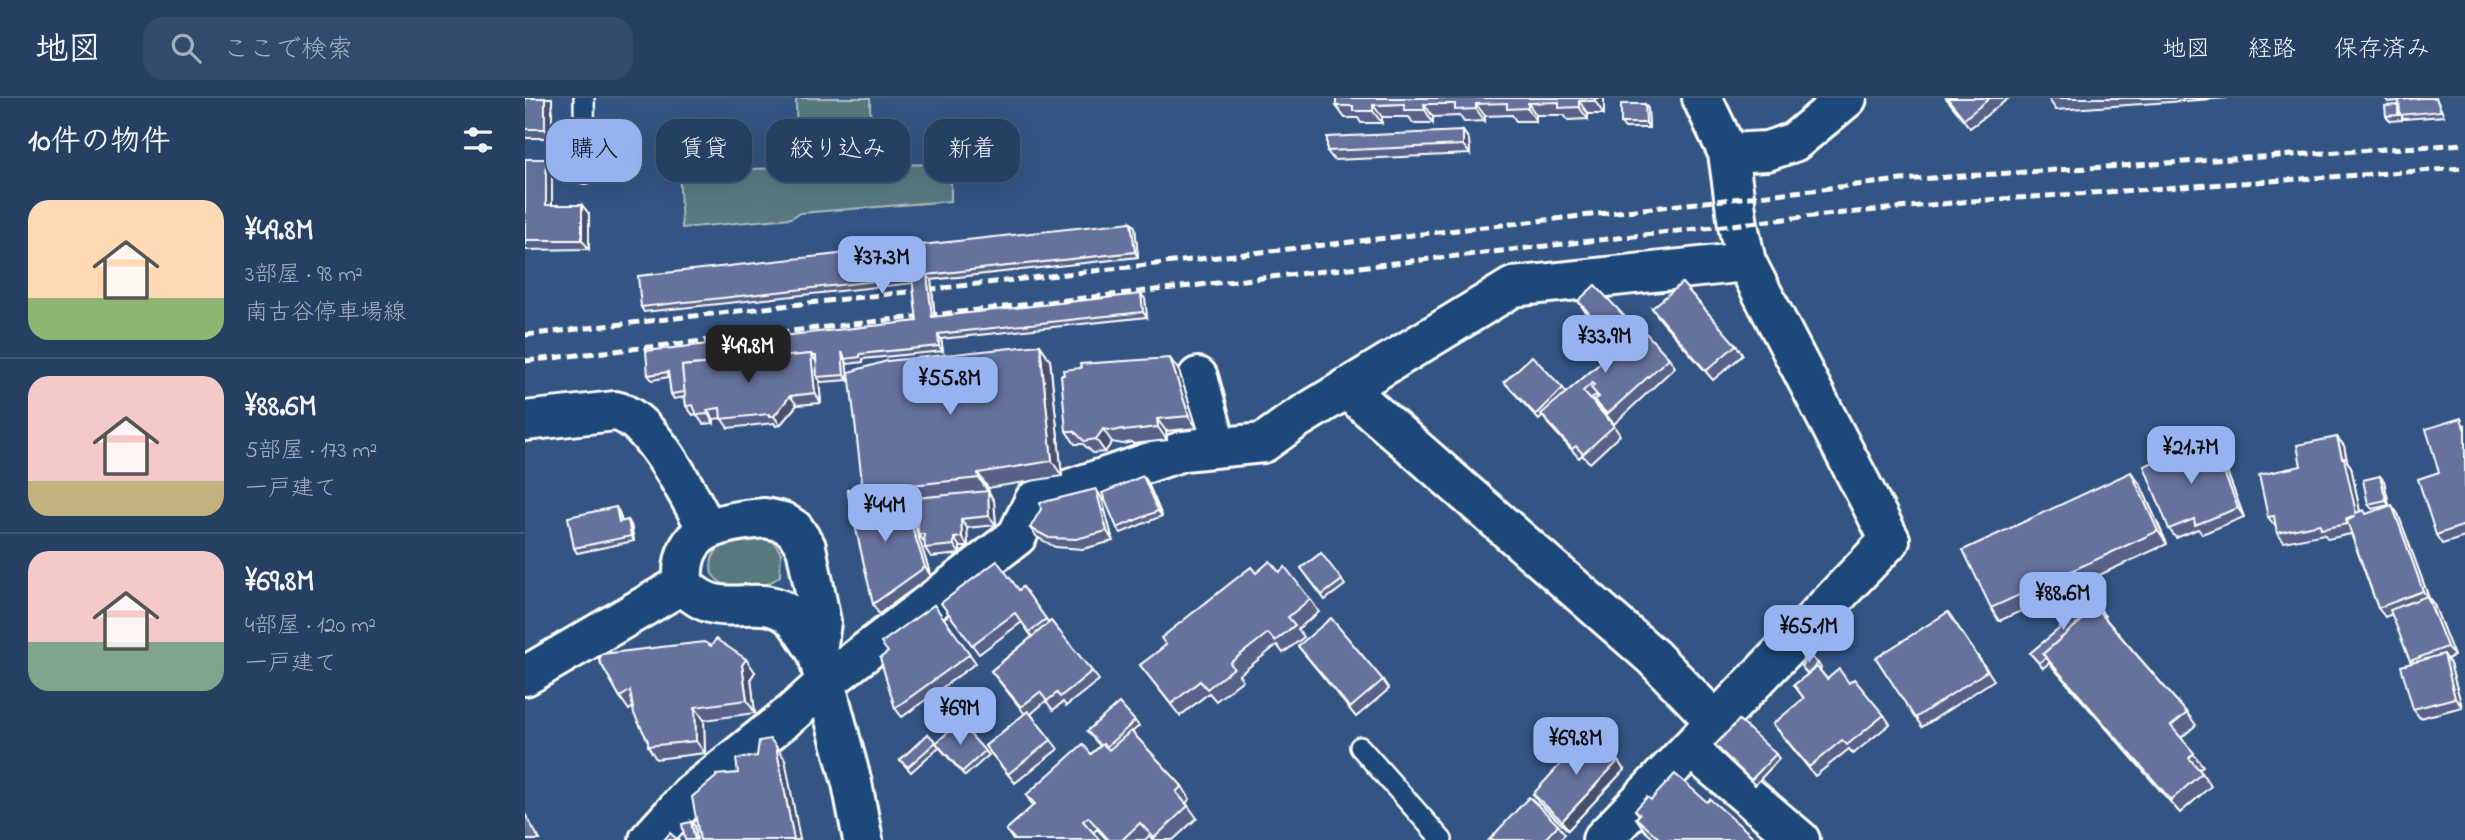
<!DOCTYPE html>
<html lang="ja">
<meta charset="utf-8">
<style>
body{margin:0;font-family:"Indie Flower","Klee One",sans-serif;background:#324b6c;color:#f1f3f6;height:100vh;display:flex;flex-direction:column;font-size:26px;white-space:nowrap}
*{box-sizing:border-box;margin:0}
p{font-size:23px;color:#a4afbe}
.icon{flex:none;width:38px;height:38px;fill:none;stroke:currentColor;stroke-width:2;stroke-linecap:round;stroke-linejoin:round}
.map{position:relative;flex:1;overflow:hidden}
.drawer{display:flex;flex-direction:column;background:#264063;width:525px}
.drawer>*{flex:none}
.banner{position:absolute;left:21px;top:21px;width:665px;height:63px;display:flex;gap:14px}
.price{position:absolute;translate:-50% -60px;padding:0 16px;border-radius:14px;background:#95b2f1;color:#111;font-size:23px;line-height:46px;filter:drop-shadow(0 2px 4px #0008)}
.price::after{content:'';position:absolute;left:50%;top:42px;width:21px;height:16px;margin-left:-10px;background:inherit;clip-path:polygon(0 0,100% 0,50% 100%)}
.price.selected{background:#222;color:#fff}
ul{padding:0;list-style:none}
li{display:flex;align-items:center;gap:21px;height:175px;padding:0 28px}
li+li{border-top:2px solid #425978}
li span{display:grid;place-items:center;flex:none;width:196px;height:140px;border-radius:21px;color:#555}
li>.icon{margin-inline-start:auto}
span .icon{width:84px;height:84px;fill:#fffc;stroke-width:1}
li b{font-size:30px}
h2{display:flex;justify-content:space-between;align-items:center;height:84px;padding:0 28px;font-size:30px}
.chip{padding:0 24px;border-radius:21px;background:#264063;box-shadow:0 7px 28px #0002,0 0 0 2px #425978;font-size:24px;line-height:63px}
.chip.selected{background:#95b2f1;color:#111}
header{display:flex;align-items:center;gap:42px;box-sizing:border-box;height:98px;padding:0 35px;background:#264063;border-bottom:2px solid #425978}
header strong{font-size:33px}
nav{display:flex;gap:38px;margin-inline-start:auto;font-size:24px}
.search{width:490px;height:63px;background:#324b6c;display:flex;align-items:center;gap:18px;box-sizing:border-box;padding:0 24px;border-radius:21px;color:#a4afbe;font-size:26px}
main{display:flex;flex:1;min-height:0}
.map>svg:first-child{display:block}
</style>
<header>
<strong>地図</strong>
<div class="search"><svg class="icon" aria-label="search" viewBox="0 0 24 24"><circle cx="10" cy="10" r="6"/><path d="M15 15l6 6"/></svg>ここで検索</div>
<nav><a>地図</a><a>経路</a><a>保存済み</a></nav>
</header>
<main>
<section class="drawer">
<h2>10件の物件<svg class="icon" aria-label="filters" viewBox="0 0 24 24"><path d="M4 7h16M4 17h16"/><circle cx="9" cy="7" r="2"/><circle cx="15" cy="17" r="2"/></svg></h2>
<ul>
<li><span style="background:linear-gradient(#ffd9b3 70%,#8fb573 0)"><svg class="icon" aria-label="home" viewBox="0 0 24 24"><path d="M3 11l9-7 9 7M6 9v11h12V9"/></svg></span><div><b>¥49.8M</b><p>3部屋 · 98 m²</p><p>南古谷停車場線</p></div></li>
<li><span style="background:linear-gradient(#f6c9c9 75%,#c2b280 0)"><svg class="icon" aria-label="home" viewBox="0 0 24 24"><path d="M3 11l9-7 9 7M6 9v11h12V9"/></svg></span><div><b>¥88.6M</b><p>5部屋 · 173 m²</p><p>一戸建て</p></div></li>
<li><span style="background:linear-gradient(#f6c9c9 65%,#7fa58c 0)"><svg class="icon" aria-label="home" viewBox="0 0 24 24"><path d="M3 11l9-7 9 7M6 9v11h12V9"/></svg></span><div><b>¥69.8M</b><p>4部屋 · 120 m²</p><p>一戸建て</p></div></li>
</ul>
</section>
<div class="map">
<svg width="1940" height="742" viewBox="0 0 1940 742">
<rect width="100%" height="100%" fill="#335584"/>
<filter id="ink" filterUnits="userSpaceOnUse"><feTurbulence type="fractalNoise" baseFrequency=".0143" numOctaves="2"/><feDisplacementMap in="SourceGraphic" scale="14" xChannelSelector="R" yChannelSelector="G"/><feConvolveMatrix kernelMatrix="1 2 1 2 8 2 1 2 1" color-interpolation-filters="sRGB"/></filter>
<g filter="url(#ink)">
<g fill="#597a7f" stroke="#acbcbf" stroke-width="2">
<path d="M271 0H345L346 67 426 66V103L275 115 266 120 157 130 154 72 272 70Z"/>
<path d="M220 436 247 441 256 455 255 478C235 494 203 497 187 476 182 451 200 445 220 436Z"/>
</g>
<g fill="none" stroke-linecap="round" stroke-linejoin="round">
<g stroke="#fff" stroke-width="24">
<g id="service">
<path d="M59 0 60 75"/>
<path d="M835 649 917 742"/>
</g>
</g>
<g stroke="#fff" stroke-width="44">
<g id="minor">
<path d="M1203 55 1242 53 1269 44 1322 0"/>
<path d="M673 279 692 349"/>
<path d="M821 290 1128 559 1191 624"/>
<path d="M0 323 90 313C126 319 165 400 182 431"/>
<path d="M124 742 165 697 267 615 300 585 492 438 509 403 658 353 738 345 770 322 988 189 1221 164"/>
<path d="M1077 742 1365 442"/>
</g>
</g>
<g stroke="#fff" stroke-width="44">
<g id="tertiary">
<path d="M1177 0 1203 55 1213 127 1221 164 1365 442"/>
<path d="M240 420 258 424 269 431 281 449 296 524 292 554C284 543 277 529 267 519 232 489 195 529 158 486 154 430 194 424 240 420Z"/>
<path d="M0 578 158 486"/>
<path d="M1166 650 1275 742"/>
</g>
</g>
<g stroke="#fff" stroke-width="44">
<path id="secondary" d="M292 554 327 685 338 742"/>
</g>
<use href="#service" stroke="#1f4a7a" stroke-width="19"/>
<use href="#minor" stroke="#1f4a7a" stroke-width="38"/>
<use href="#tertiary" stroke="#1f4a7a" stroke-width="38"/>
<use href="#secondary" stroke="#1f4a7a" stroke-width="38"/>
<g stroke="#fff" stroke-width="5" stroke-dasharray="10 5" stroke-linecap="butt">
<path d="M0 237 1376 82 1940 46"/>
<path d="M0 263 1278 119 1447 103 1940 70"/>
</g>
</g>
<g fill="#576287" stroke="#fff" stroke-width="2">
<rect x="0" y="0" width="27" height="40"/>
<path d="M1079 0V16H1063V21L1043 22 1039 17H1011V23H991L987 17 960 18V23L939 24 935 18 908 19V25H888L884 19H857V25H836L833 20H820L811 8Z"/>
<path d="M1421 0H1484L1445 30Z"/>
<path d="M1523 0H1703L1531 12Z"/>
<path d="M1860 0H1911L1919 18 1879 21 1877 19V22L1865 23 1861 18 1873 7 1875 9 1874 3 1863 4Z"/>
<path d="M1120 6 1123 11 1124 30H1100L1096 25Z"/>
<path d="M938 33 944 42 945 56 809 62 802 53Z"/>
<path d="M0 61H21L27 70V107H57L64 116V151L0 152Z"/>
<path d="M606 124 610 129 613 159 406 182 410 219 616 196 620 201 622 219 416 241 418 253 338 261V264L323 266 321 263 323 282 296 284 294 282 296 305 272 307 255 327 251 328 249 325 203 330 196 320 189 321V325L178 326 171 316 168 317 161 308 160 299 149 301 146 296 144 279 127 282 123 277 392 223 388 185 119 214 116 209Z"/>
<path d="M1053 203 1103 222 1144 260 1150 269 1089 326 1076 311 1069 302 1073 300 1071 297 1065 302 1089 328 1095 337 1065 365 1057 357 1054 360 1023 326 1018 318 1014 322 979 284 1038 290 1041 295 1083 258 1072 246 1066 237 1075 229 1059 212Z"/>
<path d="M1127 210 1211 247 1218 257 1188 282 1133 219Z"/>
<path d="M515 247 525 262 537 378 463 390 464 395 469 403 471 427 442 430 443 449H435V456L406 459 400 450V445L393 436 391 403 380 404 384 410 406 478 354 516 348 506 335 390 341 399 344 407 348 406 338 392Z"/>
<path d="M654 273 672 330 641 333 642 342 608 346 607 344 598 346 587 344 580 354 568 355 558 346H550L541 333Z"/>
<path d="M1940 326V439L1917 446 1911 437 1914 374Z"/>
<path d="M1812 339 1819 348 1822 363 1826 369 1835 414 1842 416H1873L1904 500 1909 507 1929 558 1922 561 1925 566 1937 609 1895 620 1888 611 1887 565 1867 516 1860 519 1853 510 1826 436 1803 441 1799 436 1759 444 1752 435 1751 428H1750L1743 419 1776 368Z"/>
<path d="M1687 354 1697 361 1719 419 1677 436 1673 431 1651 440 1644 431Z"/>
<path d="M618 378 622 383 637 418 596 435 592 430Z"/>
<path d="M1855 378 1859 383 1864 407 1847 411 1843 406Z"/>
<path d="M1615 386 1642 446 1474 523 1466 510Z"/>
<path d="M571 391 577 401 588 443 558 451 530 449 512 439 505 430Z"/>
<path d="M94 414 97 424 103 422 106 427 109 443 52 455 49 450Z"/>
<path d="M796 455 820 487 800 502 776 470Z"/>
<path d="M754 474 785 501 794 514 773 531 779 539 758 555 752 547 714 577 718 582 691 603 684 595 655 618 615 567Z"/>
<path d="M498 489 524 525 567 573 574 582 541 608 538 604 528 612 521 603 506 616 533 651 490 685 460 648 500 616 466 573 507 539 497 524 454 556 416 505 494 492Z"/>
<path d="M1568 503 1580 518 1579 519 1662 615 1671 627 1656 640 1678 668 1674 671 1686 688 1655 715 1524 565 1518 570 1505 555Z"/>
<path d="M409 507 451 565 377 619 370 610 363 554Z"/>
<path d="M1423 514 1469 582 1397 629 1351 560Z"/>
<path d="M773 548 858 582 864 591 831 619Z"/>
<path d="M74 562 230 574 226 580 230 615 179 622 180 655 131 661 123 648V643L108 609 104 612 95 599Z"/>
<path d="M1293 565 1296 570 1295 572 1302 581 1324 585 1359 617 1365 626 1328 656 1324 651 1290 678 1248 626 1279 601 1269 587 1283 577 1276 568Z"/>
<path d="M610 623 614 628 607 634 657 688 665 701 661 705 672 720 648 742H628L624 738 620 742H582L572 731 568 735 575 742H488L481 732 508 708 501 697 566 656 575 648 562 633Z"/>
<path d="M403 636 411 645 460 653 464 657 440 678 414 649 386 674 375 662Z"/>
<path d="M1190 647 1251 656 1254 661 1230 687 1193 652Z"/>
<path d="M1099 672 1043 732 1014 705 1008 696Z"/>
<path d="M1126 702 1182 704 1232 742H1130L1120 733 1111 720 1114 717 1110 712Z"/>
<path d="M1033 727 1040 736 1034 742H964Z"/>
</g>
<g fill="#47506e" stroke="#fff" stroke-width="2">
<path d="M20 0H27V40L20 31Z"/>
<path d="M1070 0H1079V16L1070 3Z"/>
<path d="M1054 3 1063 16V21L1054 9Z"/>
<path d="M1003 5 1011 17V23L1003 10Z"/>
<path d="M899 6 908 19V25L900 12Z"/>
<path d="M951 6 960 18V23L951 11Z"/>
<path d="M1120 6 1123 11 1124 30 1121 25Z"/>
<path d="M848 7 857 19V25L848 13Z"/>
<path d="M938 33 944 42 945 56 938 47Z"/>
<path d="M21 61 27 70V116L21 107Z"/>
<path d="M57 107 64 116V151L57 142Z"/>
<path d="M606 124 610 129 613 159 610 154Z"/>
<path d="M402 177 406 182 410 224 407 219Z"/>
<path d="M616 196 620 201 622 219 618 214Z"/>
<path d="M413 236 416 241 418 253 414 248Z"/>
<path d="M515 247 525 262 537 378 527 363Z"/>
<path d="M317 254 321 263 323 282 319 277Z"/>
<path d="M286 256 292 265V279L294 282 296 305 290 295Z"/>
<path d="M645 260 654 273 672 330 664 318Z"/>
<path d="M265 298 272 307 255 327 249 318Z"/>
<path d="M182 312 189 321V325L183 316Z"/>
<path d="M632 321 641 333 642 342 633 329Z"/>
<path d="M578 331 587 344 580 354 571 341Z"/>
<path d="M1812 339 1819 348 1822 363 1826 369 1837 424 1831 415Z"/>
<path d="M1690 352 1697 361 1719 419 1713 410Z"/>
<path d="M1606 374 1615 386 1642 446 1633 433Z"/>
<path d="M453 375 463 390 464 395 454 380Z"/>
<path d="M618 378 622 383 637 418 633 413Z"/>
<path d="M1855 378 1859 383 1864 407 1861 402Z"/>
<path d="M335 390 341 399 346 417 340 408Z"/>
<path d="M571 391 577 401 588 443 582 433Z"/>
<path d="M463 393 469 403 471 427 464 418Z"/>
<path d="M378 401 384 410 406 478 400 469Z"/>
<path d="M1867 407 1873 416 1904 500 1909 507 1929 558 1922 549 1903 500 1898 493Z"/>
<path d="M91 409 94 414 98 429 94 424Z"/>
<path d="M436 421 442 430 443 449 437 439Z"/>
<path d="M103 422 106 427 109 443 106 438Z"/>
<path d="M429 440 435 449V456L429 447Z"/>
<path d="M1919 556 1925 566 1937 609 1930 600Z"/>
<path d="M221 561 230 574 226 580 230 615 222 602 217 567Z"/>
<path d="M170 609 179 622 180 655 171 643Z"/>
<path d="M251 648 260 661 275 742H269Z"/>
<path d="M1093 663 1099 672 1043 732 1037 723Z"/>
<path d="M166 724 170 728 172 742H170Z"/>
</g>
<g fill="#65729d" stroke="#fff" stroke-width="2">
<rect x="0" y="0" width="20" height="31"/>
<path d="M811 0H1070V3H1054V9L1034 10V4L1003 5V10L982 11V5L951 6V11L930 12V6H899L900 12H879V6L848 7V13H828V8H811Z"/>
<path d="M1422 0H1465L1439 21Z"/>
<path d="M1896 0H1911L1916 13 1875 17 1874 2Z"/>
<path d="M1096 6H1120L1121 25H1096Z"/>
<path d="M1873 7V17L1861 18 1860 8Z"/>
<path d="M938 33V47L802 53V39Z"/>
<path d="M0 61H21V107H57V142H0Z"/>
<path d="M606 124 610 154 402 177 407 219 616 196 618 214 413 236 414 248 335 256V259L320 261 317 254 319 277 292 279 291 258H288L286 256 157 268 160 294 146 296 143 274 123 277 121 253 392 223 387 179 116 209 113 178Z"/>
<path d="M1157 185 1211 247 1181 273 1127 210Z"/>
<path d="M1070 187 1103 222 1107 220 1144 260 1082 316 1069 302 1074 299 1066 290 1069 287 1067 285 1058 293 1089 328 1058 356 1051 348 1047 351 1016 316 1085 257 1066 237 1076 228 1053 203Z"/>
<path d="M515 247 527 363 453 375 454 380 338 392 324 274 362 263Z"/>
<path d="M286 256 290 295 265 298 249 318H244V316L196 321 195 310 182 312 183 316 172 317 168 307 161 308 157 268Z"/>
<path d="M1007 258 1038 290 1011 317 979 284Z"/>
<path d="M645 260 664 318 632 321 633 329 599 333 598 331 589 333 578 331 571 341 559 343 549 333H541L536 277H539L538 272 556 270 555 266Z"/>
<path d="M1936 320 1940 333V427L1911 437 1893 381 1914 374 1901 331Z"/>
<path d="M1812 339 1817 360H1819L1831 415 1839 412 1841 416 1867 407 1898 493 1853 510 1822 423 1831 418 1821 421 1822 426 1796 431 1795 426 1752 435 1749 418 1743 419 1734 377 1776 368 1772 347Z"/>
<path d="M1680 343 1684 355 1690 352 1713 410 1670 427 1669 421 1644 431 1619 368Z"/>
<path d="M1606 374 1633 433 1466 510 1438 452Z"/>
<path d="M618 378 633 413 592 430 577 395Z"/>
<path d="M1855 378 1861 402 1843 406 1838 382Z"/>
<path d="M335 390 340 408 378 401 400 469 348 506 322 392Z"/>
<path d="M571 391 582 433 551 441 524 440 505 430 516 411 515 405Z"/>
<path d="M463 393 464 418 436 421 437 439 429 440V447L400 450 399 436H393L391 400Z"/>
<path d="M91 409 94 424 103 422 106 438 49 450 43 419Z"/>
<path d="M796 455 817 482 797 497 776 470Z"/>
<path d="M472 463 494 492 498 489 521 521 504 534 490 515 447 547 416 505Z"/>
<path d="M745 463 754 474 760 469 785 501 763 519 770 527 750 543 743 535 705 565 709 570 682 591 675 583 646 606 615 567 641 547 636 540 726 469 731 475Z"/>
<path d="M1902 498 1922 549 1885 563 1865 512Z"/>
<path d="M1568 503 1577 513 1575 515 1571 510 1518 556 1521 560 1514 565 1505 555Z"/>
<path d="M409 507 445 556 370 610 355 560 363 554 356 545Z"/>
<path d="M1571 510 1662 615 1646 628 1669 655 1664 660 1677 675 1646 702 1518 556Z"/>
<path d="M1423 514 1462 573 1390 620 1351 560Z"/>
<path d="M806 520 858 582 825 610 773 548Z"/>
<path d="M526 523 567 573 535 599 532 595 522 603 515 594 496 609 466 573Z"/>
<path d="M191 541 221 561 217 567 222 602 170 609 171 643 123 648V643L109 616 105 593 95 599 74 562 77 556 179 544 186 548Z"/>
<path d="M1919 556 1930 600 1888 611 1876 568Z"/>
<path d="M1286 559 1293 565 1283 576 1276 568Z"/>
<path d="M1292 569 1302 581 1314 571 1324 585 1329 581 1359 617 1322 647 1317 642 1284 669 1248 626 1279 600 1269 587Z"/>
<path d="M594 605 610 623 581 649 578 646 576 648 562 633Z"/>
<path d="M503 613 526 642 483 676 460 648Z"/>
<path d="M1214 622 1251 656 1226 682 1190 647Z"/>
<path d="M434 624 460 653 437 674 411 645Z"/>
<path d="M606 633 657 688 651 694 663 708 629 740 615 725 597 742H584L563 719 558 723 575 742H490L481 732 510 706 501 697 558 646 566 656 578 646 584 652Z"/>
<path d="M1064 635 1093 663 1037 723 1008 696Z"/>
<path d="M403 636 411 644 383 669 375 662Z"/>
<path d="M245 641 251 648 269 742H175L167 699 191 679V677L213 675 211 661 232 658 234 643Z"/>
<path d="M1150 676 1182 704 1185 701 1232 742H1136L1111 720 1115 716 1110 712 1122 699 1126 702Z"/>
<path d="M1004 699 1033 727 1019 742H964Z"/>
<path d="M0 716 15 742H0Z"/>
<path d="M166 724 170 742H160L157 726Z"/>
<path d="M145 735 153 742H139Z"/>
</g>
</g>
</svg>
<b class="price" style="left:357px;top:198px">¥37.3M</b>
<b class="price" style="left:1080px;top:277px">¥33.9M</b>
<b class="price selected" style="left:223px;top:287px">¥49.8M</b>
<b class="price" style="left:425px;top:319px">¥55.8M</b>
<b class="price" style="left:1666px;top:388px">¥21.7M</b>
<b class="price" style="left:360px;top:446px">¥44M</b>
<b class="price" style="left:1538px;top:534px">¥88.6M</b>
<b class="price" style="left:1284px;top:567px">¥65.1M</b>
<b class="price" style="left:435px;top:649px">¥69M</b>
<b class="price" style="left:1051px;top:679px">¥69.8M</b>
<div class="banner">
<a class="chip selected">購入</a>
<a class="chip">賃貸</a>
<a class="chip">絞り込み</a>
<a class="chip">新着</a>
</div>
</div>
</main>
